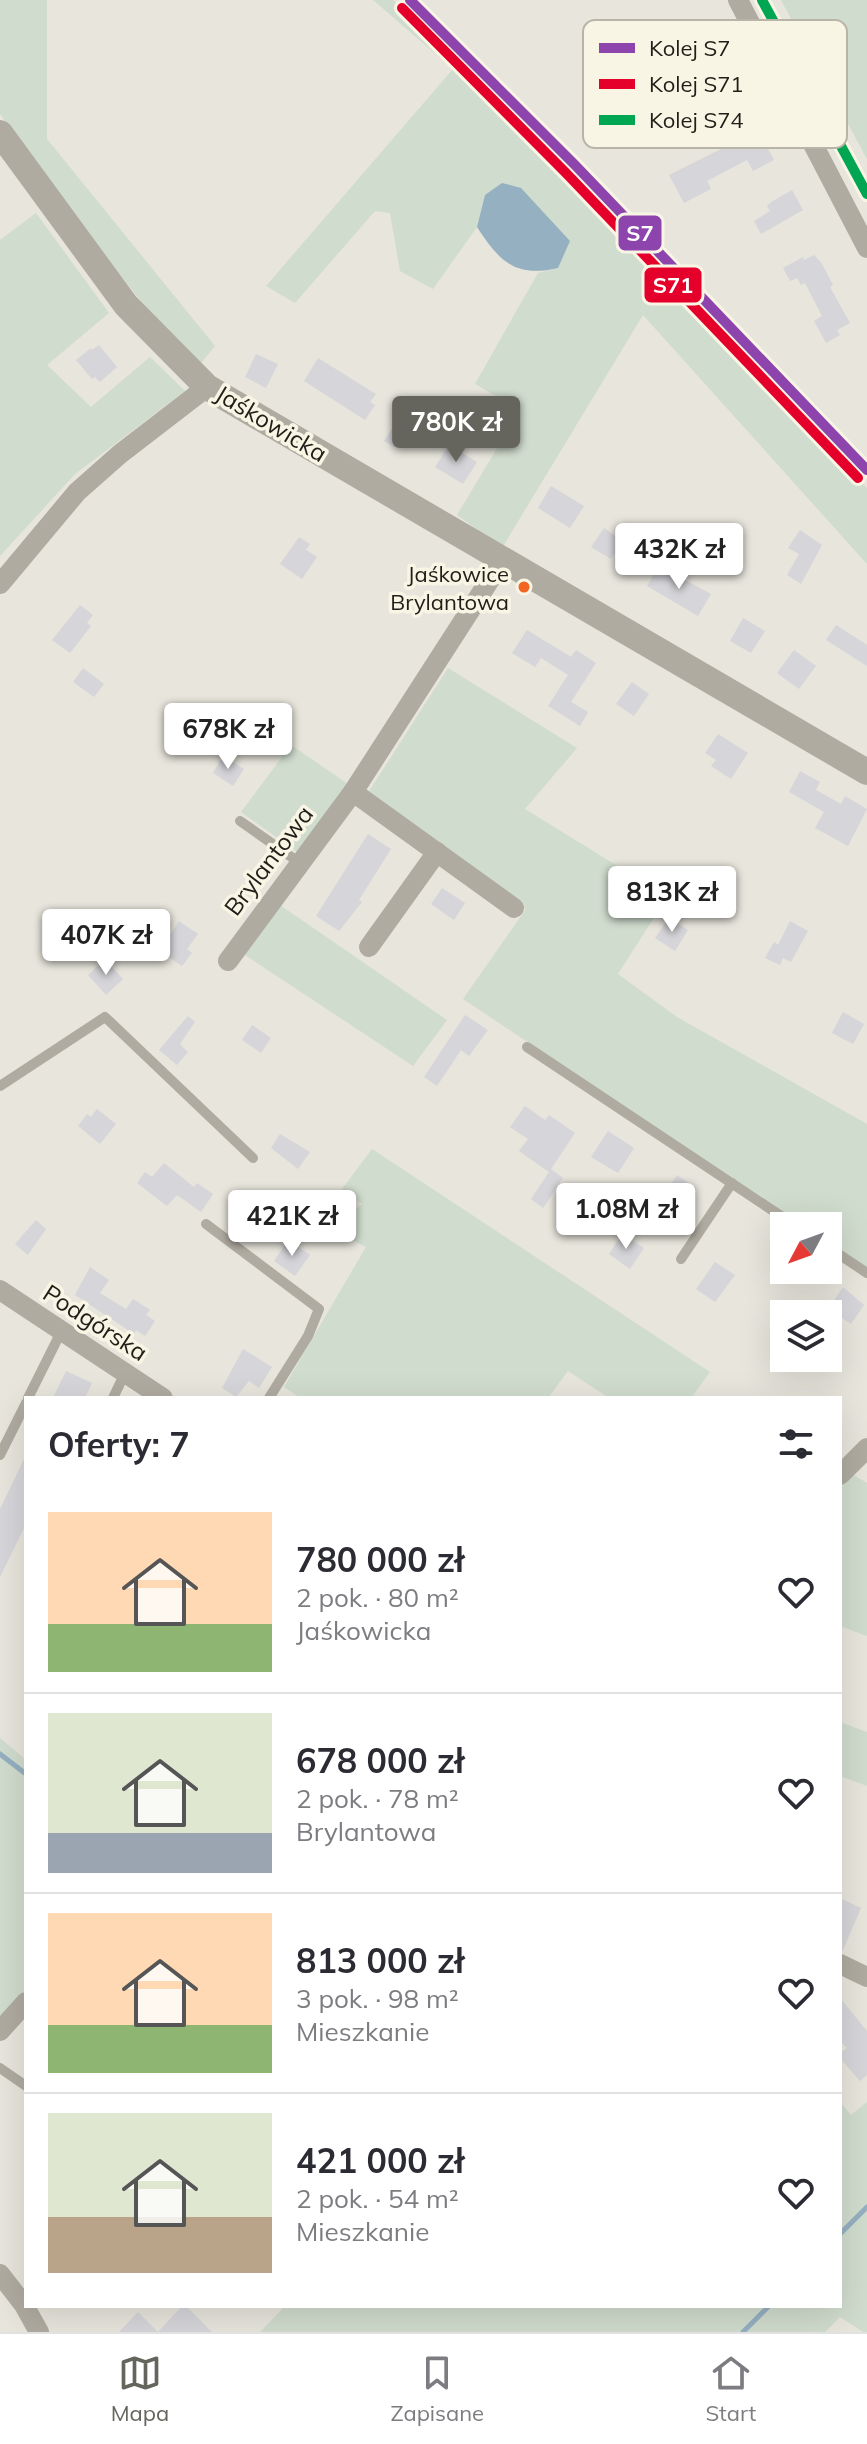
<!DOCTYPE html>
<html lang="pl">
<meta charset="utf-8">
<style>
body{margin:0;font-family:Mulish,sans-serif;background:#f2f2f3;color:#2b2b33;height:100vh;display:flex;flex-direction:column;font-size:30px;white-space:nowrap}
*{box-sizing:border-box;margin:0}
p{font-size:26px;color:#7c7c81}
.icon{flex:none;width:44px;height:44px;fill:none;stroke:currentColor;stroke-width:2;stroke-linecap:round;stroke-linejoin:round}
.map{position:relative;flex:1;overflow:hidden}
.drawer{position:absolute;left:24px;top:1396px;width:818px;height:912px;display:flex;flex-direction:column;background:#fff;border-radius:0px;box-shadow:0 8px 32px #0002}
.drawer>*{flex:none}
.needle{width:52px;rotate:229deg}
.buttons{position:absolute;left:770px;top:1212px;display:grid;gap:16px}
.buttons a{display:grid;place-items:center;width:72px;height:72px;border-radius:0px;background:#fff;box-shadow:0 8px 32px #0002;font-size:40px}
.price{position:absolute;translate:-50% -68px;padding:0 18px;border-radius:8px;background:#fff;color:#222;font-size:26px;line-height:52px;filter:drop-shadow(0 2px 4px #0008)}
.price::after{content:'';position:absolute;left:50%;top:48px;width:24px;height:18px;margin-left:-12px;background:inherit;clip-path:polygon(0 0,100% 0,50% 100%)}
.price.current{background:#65645d;color:#fff}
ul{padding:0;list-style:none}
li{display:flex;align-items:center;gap:24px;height:200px;padding:0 24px}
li+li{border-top:2px solid #e1e1e2}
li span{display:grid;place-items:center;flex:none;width:224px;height:160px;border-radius:0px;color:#555}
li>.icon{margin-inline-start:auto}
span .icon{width:96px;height:96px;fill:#fffc;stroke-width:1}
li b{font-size:34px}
h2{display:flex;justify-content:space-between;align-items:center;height:96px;padding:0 24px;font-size:34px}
.menu{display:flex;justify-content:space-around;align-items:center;height:112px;border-top:2px solid #e1e1e2;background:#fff;font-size:22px;color:#7c7c81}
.menu a{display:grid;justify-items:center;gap:4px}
.menu .current{color:#65645d}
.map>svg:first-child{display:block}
</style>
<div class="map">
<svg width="867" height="2332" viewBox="0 0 867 2332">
<rect width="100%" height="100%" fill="#e7e5dc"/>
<g fill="#d0dcce">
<path d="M0 0H47V139L215 346 201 363 155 319 53 190 0 114Z"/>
<path d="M373 0H393L451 55 867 488V564L643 315 502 548 457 515 520 410 475 384 538 273 558 268 485 195 477 227 433 289 400 271 390 213 375 211 295 303 266 286 453 69Z"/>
<path d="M781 0H867V159Z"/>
<path d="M36 213 109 313 47 365 91 407 150 357 185 391 75 474 0 556V240Z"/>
<path d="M448 668 577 748 525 809 619 867 664 902 618 974 677 1017 867 1124V1268L828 1242V1226H803L463 999 526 909 366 796Z"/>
<path d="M291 745 348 784 300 854 241 812Z"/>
<path d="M277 903 447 1020 413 1066 242 953Z"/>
<path d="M372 1149 710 1372 691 1398H609L568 1371 548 1398H300L284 1387 366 1247 332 1230 362 1204 342 1189Z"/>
<path d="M852 1474 867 1483V1636L840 1626V1485Z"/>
<path d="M840 1722 867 1732V1786L840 1776Z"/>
<path d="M0 1738 26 1760V2000L0 2027Z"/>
<path d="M840 2102 851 2115 867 2102V2332H863L840 2317 825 2332H260L285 2306H840Z"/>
</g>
<path fill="#95b0c1" d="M502 183 521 188 570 241 558 268C515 278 499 261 477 227L485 195Z"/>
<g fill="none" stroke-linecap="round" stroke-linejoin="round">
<g stroke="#95b0c1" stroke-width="5">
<path d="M0 1754 26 1774"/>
<path d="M840 2234 867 2207"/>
<path d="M743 2332 769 2306"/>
</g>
</g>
<g fill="#d6d5d9">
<path d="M739 95 774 160 753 171 747 160 707 181 711 189 684 203 669 175 729 145 710 110Z"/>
<path d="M792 190 803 210 761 234 754 221 770 211 767 206 771 202Z"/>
<path d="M814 255 822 264 833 285 830 287 850 323 837 330 840 335 826 343 814 321 822 316 805 283 801 285 797 278 790 281 783 268 803 257 804 260Z"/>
<path d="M99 345 117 367 100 382 95 377 92 379 76 360 91 348 92 350Z"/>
<path d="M256 354 278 364 266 388 245 377Z"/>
<path d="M318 358 376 394 370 402 375 405 365 420 304 381Z"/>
<path d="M477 400 504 416 493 434 467 417Z"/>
<path d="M398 419 410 426 396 448 384 441Z"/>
<path d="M449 445 477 462 463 484 435 467Z"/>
<path d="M551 486 584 506 570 528 538 508Z"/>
<path d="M604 528 623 541 611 559 591 547Z"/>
<path d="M800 530 822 545 801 584 787 575 799 554 788 548Z"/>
<path d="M299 537 310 544 306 550 317 557 302 579 280 564Z"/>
<path d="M659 566 711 594 698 616 647 586Z"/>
<path d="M80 605 93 615 87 623 91 626 70 653 52 640Z"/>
<path d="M743 618 765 631 751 653 730 641Z"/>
<path d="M836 625 867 645V666L826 640Z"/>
<path d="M527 630 571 657 576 650 596 663 571 702 588 712 580 726 548 706 568 675 541 658 535 667 512 653Z"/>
<path d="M794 650 816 666 799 689 777 673Z"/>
<path d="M83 668 104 684 94 697 73 682Z"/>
<path d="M632 682 649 694 634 716 616 704Z"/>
<path d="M718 734 748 753 731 779 711 766 716 760 705 753Z"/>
<path d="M223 756 244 769 233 786 213 773Z"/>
<path d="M800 771 820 782 816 790 841 804 845 796 867 809 848 846 815 828 824 812 789 792Z"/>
<path d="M368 834 391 849 359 900 362 902 339 931 316 916Z"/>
<path d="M442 888 465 903 454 920 431 904Z"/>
<path d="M669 918 688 930 675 951 655 938Z"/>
<path d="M179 921 198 934 187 949 192 953 182 966 160 951Z"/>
<path d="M790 921 808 931 791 962 783 958 780 965 765 958 774 942 778 945Z"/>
<path d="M105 959 123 979 106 995 88 975Z"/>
<path d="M843 1012 864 1024 853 1044 832 1033Z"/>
<path d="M465 1015 488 1030 469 1056 461 1050 437 1086 424 1077Z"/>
<path d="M188 1016 195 1022 180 1044 188 1052 177 1065 159 1050Z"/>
<path d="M252 1025 271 1038 261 1053 242 1040Z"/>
<path d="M525 1106 545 1120 549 1115 575 1133 551 1169 563 1178 543 1208 531 1199 549 1172 519 1151 528 1139 510 1127Z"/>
<path d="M97 1109 116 1124 100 1144 78 1126 87 1114 91 1117Z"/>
<path d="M608 1131 634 1148 618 1173 591 1157Z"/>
<path d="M280 1134 310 1152 298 1169 271 1148Z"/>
<path d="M164 1163 194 1187 197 1183 213 1194 201 1212 177 1195 167 1206 137 1183 145 1172 152 1177Z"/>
<path d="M677 1175 696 1188 682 1209 663 1196Z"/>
<path d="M623 1186 633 1193 617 1218 606 1211Z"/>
<path d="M36 1220 46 1229 28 1255 15 1244Z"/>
<path d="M622 1234 644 1248 630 1269 609 1254Z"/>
<path d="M288 1240 310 1255 295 1276 274 1261Z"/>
<path d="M715 1262 735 1275 715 1302 696 1289Z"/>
<path d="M90 1267 109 1280 100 1293 126 1309 133 1299 150 1310 146 1315 155 1321 145 1336 136 1330 134 1334 75 1295Z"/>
<path d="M843 1287 864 1305 851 1324 828 1309Z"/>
<path d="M243 1349 272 1367 259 1388 249 1381 236 1397 222 1388Z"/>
<path d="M66 1371 92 1383 85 1398H53Z"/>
<path d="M26 1455V1524L0 1577V1509Z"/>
<path d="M840 1898 861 1908 842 1952 840 1951Z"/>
<path d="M840 1998 867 2031V2075L860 2081 840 2058V2053L847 2048 840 2041Z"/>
<path d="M182 2306H186L212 2332H119L138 2312 158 2332Z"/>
</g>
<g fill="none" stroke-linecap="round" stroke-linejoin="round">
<g stroke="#afaba0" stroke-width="10">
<path d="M240 821 300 863"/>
<path d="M527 1047 796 1226"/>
<path d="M0 1086 105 1017 253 1158"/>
<path d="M206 1224 319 1309 308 1336 269 1398"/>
<path d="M828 1247 867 1273"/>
<path d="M681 1259 732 1183"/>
<path d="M28 1398 61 1332"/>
<path d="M113 1398 125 1373"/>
<path d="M0 1455 26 1403"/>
<path d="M0 2068 26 2086"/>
</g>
<g stroke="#afaba0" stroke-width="20">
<path d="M738 0 867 248"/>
<path d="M0 584 77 492 120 454 207 387"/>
<path d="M353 792 514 908"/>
<path d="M369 947 437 852"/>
<path d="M228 961 353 792 502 561"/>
<path d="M0 1290 163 1398"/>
<path d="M840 1475 867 1448"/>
<path d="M840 1964 867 1977"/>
<path d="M0 2031 26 2002"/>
<path d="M0 2274 24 2305 39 2332"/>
</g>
<path stroke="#afaba0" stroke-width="26" d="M0 133 126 305 207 387 867 772"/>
<g stroke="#f9f5e5" stroke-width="16">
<path id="rail-1" d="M410 0 575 165 867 470"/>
</g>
<g stroke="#f9f5e5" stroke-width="16">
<path id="rail-2" d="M402 8 566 173 858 478"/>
</g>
<g stroke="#f9f5e5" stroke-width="16">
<path id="rail-3" d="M762 0 867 194"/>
</g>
<use href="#rail-1" stroke="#8e44ad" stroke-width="10"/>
<use href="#rail-2" stroke="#e4002b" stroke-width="10"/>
<use href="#rail-3" stroke="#00a651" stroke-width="10"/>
</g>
<circle fill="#f26522" stroke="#f9f5e5" stroke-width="3" cx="524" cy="587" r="7"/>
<g text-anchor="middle" stroke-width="7" stroke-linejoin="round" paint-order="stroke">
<g font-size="22" fill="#1f1e18" stroke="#f9f5e5" text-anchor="end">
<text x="509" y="582">Jaśkowice<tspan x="509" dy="28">Brylantowa</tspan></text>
</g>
<g font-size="24" fill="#1f1e18" stroke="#f9f5e5">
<text transform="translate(271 424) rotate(31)" y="8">Jaśkowicka</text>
<text transform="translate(269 861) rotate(-53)" y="8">Brylantowa</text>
<text transform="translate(95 1323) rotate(33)" y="8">Podgórska</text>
</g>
</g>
<rect x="583" y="20" width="264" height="128" rx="12" fill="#f9f5e5" stroke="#b8b4a8" stroke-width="2"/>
<rect x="599" y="43" width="36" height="10" fill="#8e44ad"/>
<rect x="599" y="79" width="36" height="10" fill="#e4002b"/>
<rect x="599" y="115" width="36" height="10" fill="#00a651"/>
<g font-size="22" fill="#1f1e18">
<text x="649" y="56">Kolej S7</text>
<text x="649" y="92">Kolej S71</text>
<text x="649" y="128">Kolej S74</text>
</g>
<g stroke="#f9f5e5" stroke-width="3">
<rect x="617" y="214" width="46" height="38" rx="8" fill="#8e44ad"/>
<rect x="643" y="266" width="60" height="38" rx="8" fill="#e4002b"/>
</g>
<g font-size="22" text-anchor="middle" font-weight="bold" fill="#fff">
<text x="640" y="241">S7</text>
<text x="673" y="293">S71</text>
</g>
</svg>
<div class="buttons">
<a><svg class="needle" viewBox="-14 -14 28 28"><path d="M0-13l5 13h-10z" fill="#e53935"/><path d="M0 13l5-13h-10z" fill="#7c7c81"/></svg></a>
<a><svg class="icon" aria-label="layers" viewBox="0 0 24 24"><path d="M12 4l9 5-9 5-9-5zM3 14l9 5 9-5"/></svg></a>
</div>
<b class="price current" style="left:456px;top:464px">780K zł</b>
<b class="price" style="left:679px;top:591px">432K zł</b>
<b class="price" style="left:228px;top:771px">678K zł</b>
<b class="price" style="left:672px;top:934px">813K zł</b>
<b class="price" style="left:106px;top:977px">407K zł</b>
<b class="price" style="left:626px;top:1251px">1.08M zł</b>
<b class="price" style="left:292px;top:1258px">421K zł</b>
<section class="drawer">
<h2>Oferty: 7<svg class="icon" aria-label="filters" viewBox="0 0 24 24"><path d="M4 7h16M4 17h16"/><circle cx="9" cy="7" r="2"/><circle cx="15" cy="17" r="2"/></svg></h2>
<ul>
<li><span style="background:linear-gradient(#ffd9b3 70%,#8fb573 0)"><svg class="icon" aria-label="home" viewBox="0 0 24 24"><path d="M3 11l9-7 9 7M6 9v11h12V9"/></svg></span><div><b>780 000 zł</b><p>2 pok. · 80 m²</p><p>Jaśkowicka</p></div><svg class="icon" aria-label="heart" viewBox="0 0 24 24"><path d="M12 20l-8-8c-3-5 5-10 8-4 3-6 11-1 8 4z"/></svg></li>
<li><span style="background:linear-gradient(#dfe7d0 75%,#9aa5b1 0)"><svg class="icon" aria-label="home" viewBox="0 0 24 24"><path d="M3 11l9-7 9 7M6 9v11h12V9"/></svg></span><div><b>678 000 zł</b><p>2 pok. · 78 m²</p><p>Brylantowa</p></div><svg class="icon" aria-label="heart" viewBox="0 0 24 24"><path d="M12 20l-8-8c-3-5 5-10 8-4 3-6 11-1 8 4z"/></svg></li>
<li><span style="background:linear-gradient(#ffd9b3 70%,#8fb573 0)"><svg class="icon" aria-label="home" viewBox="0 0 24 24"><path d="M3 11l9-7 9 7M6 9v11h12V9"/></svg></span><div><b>813 000 zł</b><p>3 pok. · 98 m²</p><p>Mieszkanie</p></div><svg class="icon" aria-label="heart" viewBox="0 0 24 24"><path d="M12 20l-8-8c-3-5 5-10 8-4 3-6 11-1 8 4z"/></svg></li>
<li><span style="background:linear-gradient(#dfe7d0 65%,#b9a48a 0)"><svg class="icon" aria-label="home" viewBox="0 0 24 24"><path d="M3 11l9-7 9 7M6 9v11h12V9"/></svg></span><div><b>421 000 zł</b><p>2 pok. · 54 m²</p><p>Mieszkanie</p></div><svg class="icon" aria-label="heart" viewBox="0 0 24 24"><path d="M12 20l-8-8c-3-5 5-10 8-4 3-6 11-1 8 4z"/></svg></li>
</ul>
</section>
</div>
<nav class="menu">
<a class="current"><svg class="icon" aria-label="map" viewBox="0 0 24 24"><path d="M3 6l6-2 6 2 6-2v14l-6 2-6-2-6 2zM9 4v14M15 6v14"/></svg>Mapa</a>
<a><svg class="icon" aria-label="saved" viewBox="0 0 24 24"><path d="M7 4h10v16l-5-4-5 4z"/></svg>Zapisane</a>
<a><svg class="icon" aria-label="home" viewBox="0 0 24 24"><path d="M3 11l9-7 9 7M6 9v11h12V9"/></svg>Start</a>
</nav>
